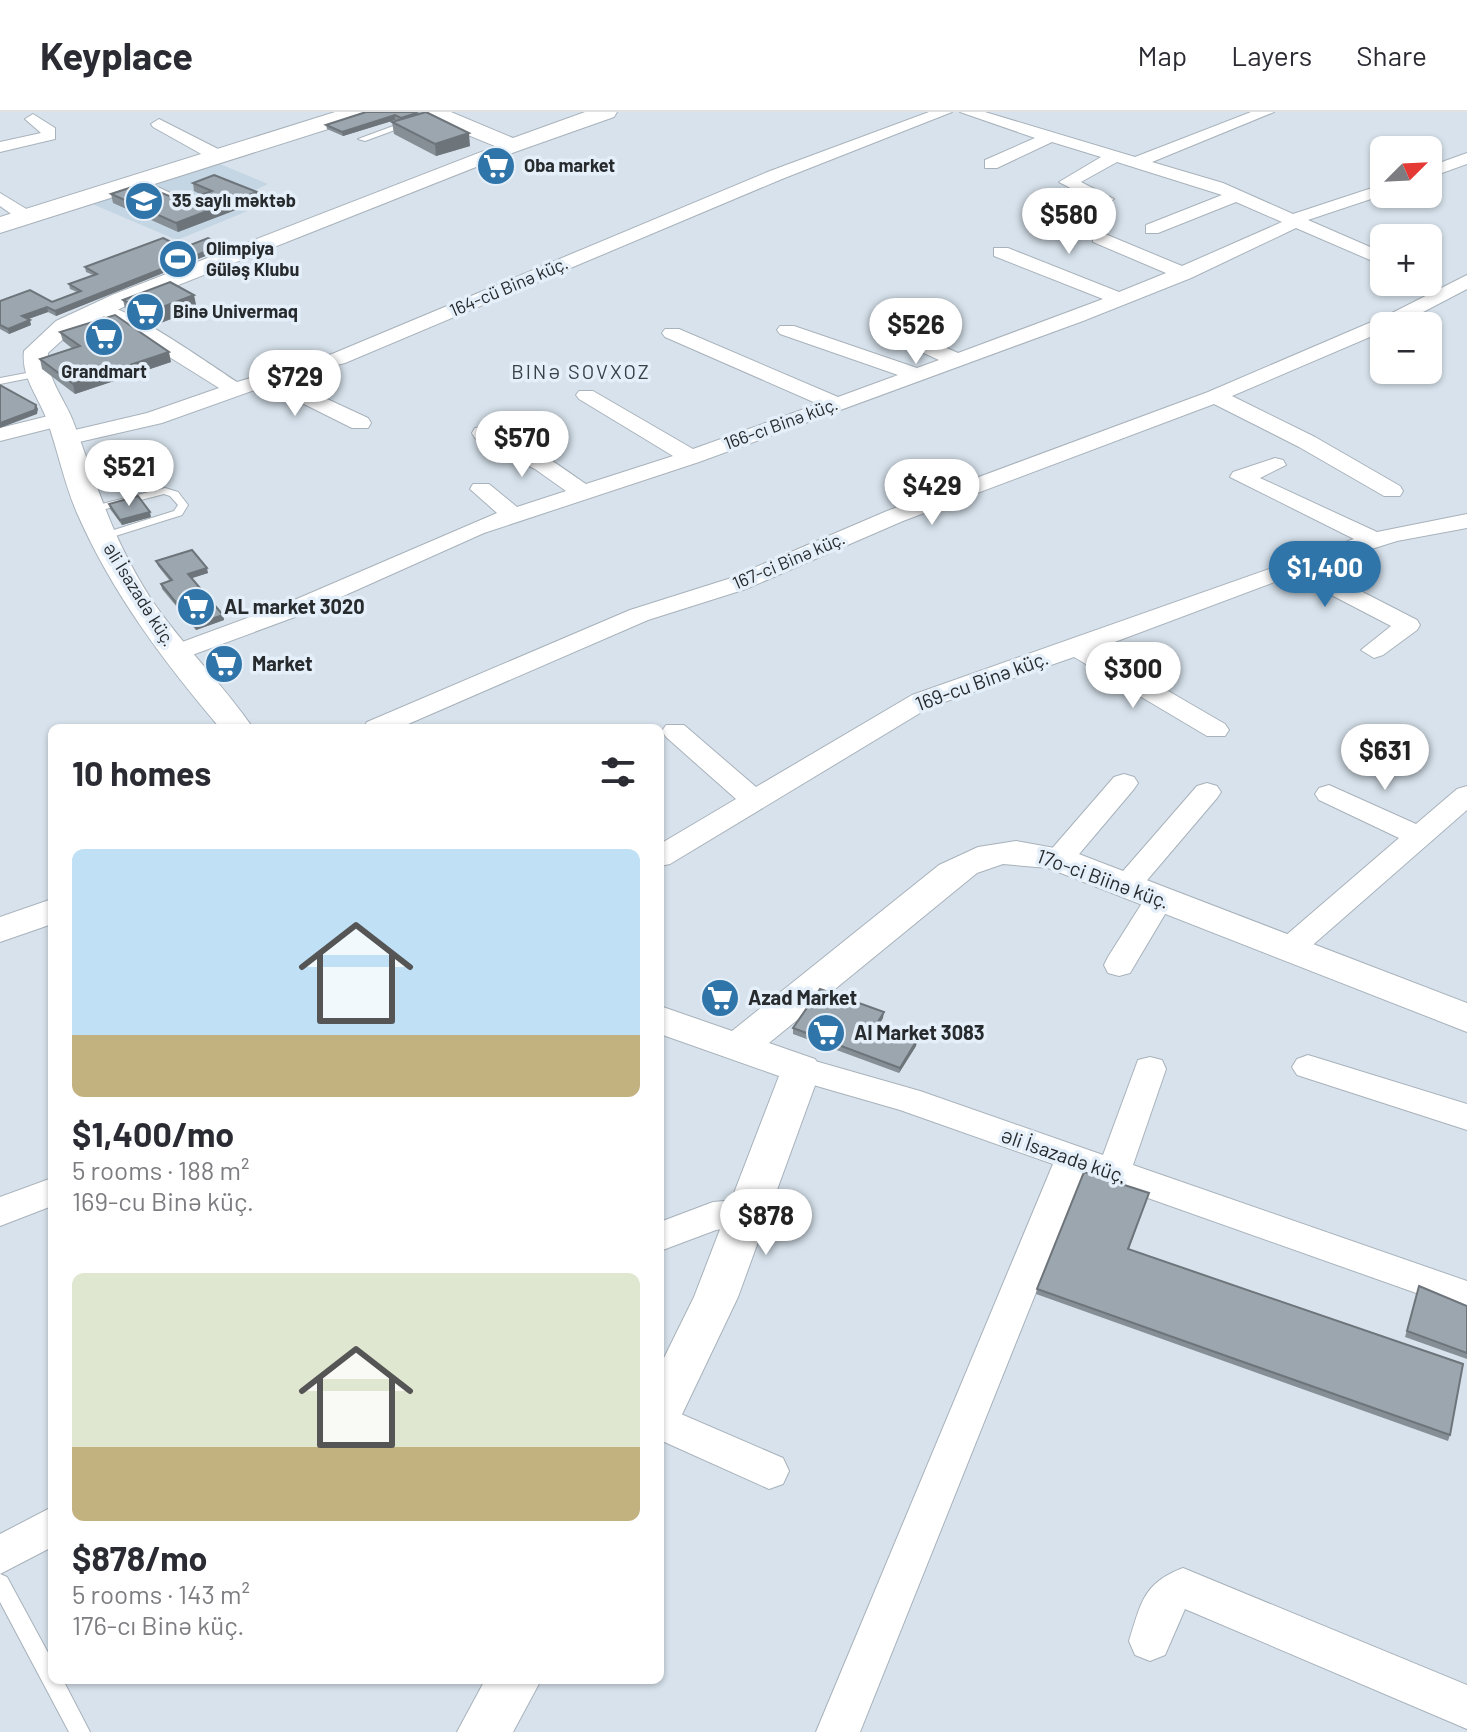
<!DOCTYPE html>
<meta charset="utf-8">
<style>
body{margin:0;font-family:Barlow,sans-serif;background:#f7f7f7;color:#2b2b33;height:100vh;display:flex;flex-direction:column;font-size:30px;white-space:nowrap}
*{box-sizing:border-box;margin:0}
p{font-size:26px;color:#7c7c81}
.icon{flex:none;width:44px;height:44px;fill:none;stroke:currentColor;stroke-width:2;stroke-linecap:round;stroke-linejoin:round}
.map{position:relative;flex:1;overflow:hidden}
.sheet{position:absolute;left:48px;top:612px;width:616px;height:960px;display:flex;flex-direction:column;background:#fff;border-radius:12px;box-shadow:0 2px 6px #0004}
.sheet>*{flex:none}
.needle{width:52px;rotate:66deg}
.tools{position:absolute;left:1370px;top:24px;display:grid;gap:16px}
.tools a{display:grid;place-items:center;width:72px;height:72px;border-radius:12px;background:#fff;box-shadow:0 2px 6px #0004;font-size:40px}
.price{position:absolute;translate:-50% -68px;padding:0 18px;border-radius:28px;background:#fff;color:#222;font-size:26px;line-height:52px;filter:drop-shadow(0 2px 4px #0008)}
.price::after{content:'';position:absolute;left:50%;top:48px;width:24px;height:18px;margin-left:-12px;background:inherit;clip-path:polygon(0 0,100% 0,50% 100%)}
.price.selected{background:#3075aa;color:#fff}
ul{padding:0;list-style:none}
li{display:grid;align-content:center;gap:16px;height:424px;padding:0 24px}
li span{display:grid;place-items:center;height:248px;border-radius:12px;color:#555}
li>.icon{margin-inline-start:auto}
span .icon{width:144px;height:144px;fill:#fffc;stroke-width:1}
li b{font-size:34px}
h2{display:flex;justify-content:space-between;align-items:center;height:96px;padding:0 24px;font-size:34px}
header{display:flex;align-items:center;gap:48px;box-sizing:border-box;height:112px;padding:0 40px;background:#fff;border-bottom:2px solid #e1e1e2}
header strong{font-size:38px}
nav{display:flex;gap:44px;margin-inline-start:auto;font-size:28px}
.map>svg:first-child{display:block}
</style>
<header>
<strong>Keyplace</strong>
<nav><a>Map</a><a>Layers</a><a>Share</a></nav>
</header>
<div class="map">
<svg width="1467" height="1620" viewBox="0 0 1467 1620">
<rect width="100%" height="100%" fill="#d7e2ec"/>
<path fill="#c4d5e3" d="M215 50 268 72 255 78 277 87 177 128 90 91Z"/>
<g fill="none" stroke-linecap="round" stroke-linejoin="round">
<g stroke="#a8b2bb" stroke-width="2">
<g id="service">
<path d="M407 9 414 11 365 29 358 27Z"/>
<path d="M137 68H143L185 88 178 90 137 72Z"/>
<path d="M37 259 40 260V264L0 272V266Z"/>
<path d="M165 376 178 380 188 393 182 403 106 427H98V423L174 399 178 393 170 384 164 382 90 401 86 400V396Z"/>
<path d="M0 1462 7 1465 52 1548V1568H63L90 1620H69L0 1490Z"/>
</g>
</g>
<g stroke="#a8b2bb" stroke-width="2">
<g id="minor">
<path d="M929 0H952L782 67 345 251 322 257 323 267 312 280 368 306 371 311 368 316H352L292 286 289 282 303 266 302 261 162 311 66 333 55 327 58 322 147 301 219 276 91 196 94 192C118 186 212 254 237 270L332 242 770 59Z"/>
<path d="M960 0H985L1135 45 1251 0H1274L1152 50 1223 71 1293 102 1384 72 1386 82 1308 108 1384 141V154L1296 116 1191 166 1083 209 699 350 484 421 303 502 184 546 175 549 162 541 166 536 285 492 497 401 470 377 473 372H489L517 395 566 379 535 357 475 326 472 321 475 316C501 310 564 357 586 372L673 344 579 287 576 283 579 279H593L693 337 818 292 665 225 662 221 665 217H679L838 285 898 263 780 222 777 218 780 214H794L917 256 939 248 889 225 886 221 889 217H903L958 241 1103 187 994 144V136H1008L1119 180 1166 161 1093 130V122H1105L1182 154 1282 110 1236 90 1158 121H1146V113L1222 83 1117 50 1081 70 1114 87 1105 92 1099 91 1059 70 1101 45 1052 30 997 56H985V48L1035 26Z"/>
<path d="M33 2 55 16V27L0 40V30L41 21 25 7Z"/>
<path d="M159 7 224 40 226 44 218 49 212 48 153 15 151 12Z"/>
<path d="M1467 41V52L1428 66V55Z"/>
<path d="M0 81 33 101V109H21L0 94Z"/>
<path d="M1467 163V177L1404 210 1384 214V219L1232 284 1315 325 1400 374 1403 379 1400 384H1384L1299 335 1214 292 903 409 746 477 648 508 399 616H363L367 610 630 498 728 467 887 399 1208 280 1390 202Z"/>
<path d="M60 301 68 302 71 307 68 312 0 329V316Z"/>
<path d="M1275 346 1283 348 1286 353 1260 366 1377 420 1467 402V416L1397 429 1314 455 1417 508 1420 513 1417 518 1383 543 1374 546 1361 538 1391 514 1293 463 1096 537 1225 612 1229 618 1225 624H1207L1074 545 930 595 670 752 660 754V732L736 687 666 625 662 619 666 613H684L756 675 912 583 1354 427 1230 365 1233 360Z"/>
<path d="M1124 662 1134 665 1138 671 1134 677 1069 754H1049L1045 747 1049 740 1114 665Z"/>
<path d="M1207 671 1217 674 1221 680 1217 686 1137 780 1127 783 1117 780 1112 773 1117 766 1197 674Z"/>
<path d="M1329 673 1416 712 1457 677 1467 674V698L1299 845 1288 849 1277 845 1273 838 1277 831 1399 726 1319 688 1315 682 1319 676Z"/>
<path d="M1159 777 1169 780 1174 787 1130 861 1119 864 1108 861 1104 853 1108 845 1149 780Z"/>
<path d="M1308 943 1467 992V1018L1297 963 1292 955 1297 947Z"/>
<path d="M801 945 920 979 1103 1043 1138 948 1150 945 1162 948 1166 957 1133 1053 1467 1169V1199L1083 1063 860 1620H816L1053 1052 900 998 789 966 785 957 789 948Z"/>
<path d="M52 1066V1094L0 1114V1085Z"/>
<path d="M747 1087 759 1091 765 1101 759 1111 716 1118 660 1139V1110L713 1090Z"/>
<path d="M660 1293 783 1346 789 1359 783 1372 769 1377 660 1328Z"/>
<path d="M52 1395V1435L0 1462V1422Z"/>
<path d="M1183 1456 1467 1573V1617L1185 1497 1165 1543 1150 1549 1135 1543 1129 1529C1141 1491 1143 1471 1183 1456Z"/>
</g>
</g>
<g stroke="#a8b2bb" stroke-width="2">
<g id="tertiary">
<path d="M512 28 522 34 519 38 128 193 72 219 48 241C46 266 64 286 73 309 98 375 111 425 151 487 182 533 222 571 253 616H220C164 550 112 481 77 401 64 371 58 339 47 308 38 284 21 265 24 239L56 209 112 183Z"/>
<path d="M1016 729 1071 739 1467 891V920L1048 756 1003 752 977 761 769 931 815 947 821 957 738 1185 676 1315 660 1321V1254L694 1185 779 964 660 922V894L732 919 939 753 978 735Z"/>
<path d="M52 787V812L0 830V805Z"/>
<path d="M485 1568H541L513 1620H457Z"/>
</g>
</g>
<g stroke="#a8b2bb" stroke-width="2">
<g id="secondary">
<path d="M335 0H369L366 5 0 121V105Z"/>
<path d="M421 0H451L513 26 585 0H617L614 5 512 41 424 5Z"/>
</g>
</g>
<use href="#service" fill="#fff" fill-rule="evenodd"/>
<use href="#minor" fill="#fff" fill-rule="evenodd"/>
<use href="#tertiary" fill="#fff" fill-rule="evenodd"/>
<use href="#secondary" fill="#fff" fill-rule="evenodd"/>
</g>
<g fill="#868f96">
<path d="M417 1V3L470 34 436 44 394 22 392 10 397 9 395 8 343 24 327 17 326 13Z"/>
<path d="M193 71 257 80 259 89 178 120 113 91 111 82 183 90 202 83 194 79Z"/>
<path d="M183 136 223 137 56 204 48 200 28 207 31 213 9 222 0 217V189L52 190 77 180 70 177 69 172 93 163 86 160 85 155Z"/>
<path d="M123 188 197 197 150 215 126 201Z"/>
<path d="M60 220 171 250 75 282 42 257 40 247 73 237 63 229Z"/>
<path d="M109 392 151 405 122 413 110 397Z"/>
<path d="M156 449 208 461 192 466 223 503 224 508 196 518 162 477 161 472 170 469 158 454Z"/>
<path d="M883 906 878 914 917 928 916 934 899 961 793 922V916Z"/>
<path d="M1149 1081 1129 1137 1450 1323 1448 1329 1036 1182 1037 1177Z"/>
<path d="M1419 1174 1467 1194V1247L1405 1225Z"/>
</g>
<g fill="#6d747a">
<path d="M395 3V8L343 24 342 20Z"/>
<path d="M469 21 470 34 436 44 435 32Z"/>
<path d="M257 80 259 89 178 120 176 111Z"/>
<path d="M222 133 223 137 56 204 55 199Z"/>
<path d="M194 183 197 197 150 215 147 201Z"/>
<path d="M47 195 48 200 23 209 22 204Z"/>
<path d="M30 208 31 213 9 222 8 217Z"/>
<path d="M169 240 171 250 75 282 73 272Z"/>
<path d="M36 293 38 297 37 302 0 316V311Z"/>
<path d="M150 400 151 405 122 413 120 408Z"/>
<path d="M207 456 208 461 189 467 188 462Z"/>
<path d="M223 503 224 508 196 518 194 513Z"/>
<path d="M884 900 883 906 875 919 876 913Z"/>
<path d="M917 928 916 934 899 961 900 956Z"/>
</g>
<g fill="#9ca6af" stroke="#6d747a" stroke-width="2">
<path d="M366 0H414L417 1 401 6 395 3 342 20 326 13Z"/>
<path d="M426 0 469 21 435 32 392 10Z"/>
<path d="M214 63 257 80 176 111 111 82 141 72 183 90 212 79 193 71Z"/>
<path d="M163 126 183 136 208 126 222 133 55 199 47 195 22 204 30 208 8 217 0 213V189L30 178 52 190 81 179 69 172 97 162 85 155Z"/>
<path d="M170 170 194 183 147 201 123 188Z"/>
<path d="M115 203 169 240 73 272 40 247 80 234 60 220Z"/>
<path d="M0 273 36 293 35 298 0 311Z"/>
<path d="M138 384 150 400 120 408 109 392Z"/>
<path d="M192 438 207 456 188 462 223 503 194 513 161 472 172 468 156 449Z"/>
<path d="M820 877 884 900 876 913 917 928 900 956 793 916Z"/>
<path d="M1084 1060 1149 1081 1128 1137 1463 1252 1450 1323 1037 1177Z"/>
<path d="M1419 1174 1467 1194V1241L1407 1219Z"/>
</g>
<defs>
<g id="supermarket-disc" transform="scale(2)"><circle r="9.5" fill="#3075aa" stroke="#e4eff9"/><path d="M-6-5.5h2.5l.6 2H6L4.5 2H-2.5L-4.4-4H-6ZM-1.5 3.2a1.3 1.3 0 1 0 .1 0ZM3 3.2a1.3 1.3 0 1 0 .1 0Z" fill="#fff"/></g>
<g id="school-disc" transform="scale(2)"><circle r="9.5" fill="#3075aa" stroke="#e4eff9"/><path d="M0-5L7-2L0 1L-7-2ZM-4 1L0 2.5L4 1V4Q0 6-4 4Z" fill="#fff"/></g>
<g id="stadium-disc" transform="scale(2)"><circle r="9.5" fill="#3075aa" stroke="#e4eff9"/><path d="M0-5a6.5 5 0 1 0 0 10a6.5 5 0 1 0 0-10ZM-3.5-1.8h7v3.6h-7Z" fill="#fff"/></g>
</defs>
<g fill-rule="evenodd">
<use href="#supermarket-disc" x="496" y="54"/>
<use href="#school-disc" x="144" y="89"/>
<use href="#stadium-disc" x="178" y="147"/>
<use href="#supermarket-disc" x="145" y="200"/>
<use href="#supermarket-disc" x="104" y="225"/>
<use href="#supermarket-disc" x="196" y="495"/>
<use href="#supermarket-disc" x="224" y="552"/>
<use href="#supermarket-disc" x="720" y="886"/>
<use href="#supermarket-disc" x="826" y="921"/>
</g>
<g text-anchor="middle" stroke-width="7" stroke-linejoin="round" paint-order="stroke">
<g font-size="18" font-weight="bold" fill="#272b2e" stroke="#e4eff9" text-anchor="start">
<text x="524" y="60">Oba market</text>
<text x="172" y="95">35 saylı məktəb</text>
<text x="206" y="143">Olimpiya<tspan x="206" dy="21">Güləş Klubu</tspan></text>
<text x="173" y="206">Binə Univermaq</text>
<text x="104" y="266" text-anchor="middle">Grandmart</text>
</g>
<g font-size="18" fill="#272b2e" stroke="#e4eff9">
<text transform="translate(509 175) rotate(-23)" y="6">164-cü Binə küç.</text>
<text transform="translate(781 312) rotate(-20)" y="6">166-cı Binə küç.</text>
<text transform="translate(789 449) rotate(-23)" y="6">167-ci Binə küç.</text>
<text transform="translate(139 483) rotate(58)" y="6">Əli İsazadə küç.</text>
</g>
<g font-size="20" letter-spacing="2" fill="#384048" stroke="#e4eff9">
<text x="581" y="267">BINƏ SOVXOZ</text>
</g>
<g font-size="20" font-weight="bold" fill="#272b2e" stroke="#e4eff9" text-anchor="start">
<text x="224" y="502">AL market 3020</text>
<text x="252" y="559">Market</text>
<text x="748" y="893">Azad Market</text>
<text x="854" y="928">Al Market 3083</text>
</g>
<g font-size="20" fill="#272b2e" stroke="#e4eff9">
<text transform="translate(982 569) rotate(-20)" y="7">169-cu Binə küç.</text>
<text transform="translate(1103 767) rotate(20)" y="7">17o-ci Biinə küç.</text>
<text transform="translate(1064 1044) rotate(19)" y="7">Əli İsazadə küç.</text>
</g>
</g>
</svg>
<div class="tools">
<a><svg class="needle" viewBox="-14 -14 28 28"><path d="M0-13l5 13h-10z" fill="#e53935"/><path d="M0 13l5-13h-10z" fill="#7c7c81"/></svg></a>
<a>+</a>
<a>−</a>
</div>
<b class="price" style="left:1069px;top:144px">$580</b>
<b class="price" style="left:916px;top:254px">$526</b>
<b class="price" style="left:295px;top:306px">$729</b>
<b class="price" style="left:522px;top:367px">$570</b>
<b class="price" style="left:129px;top:396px">$521</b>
<b class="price" style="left:932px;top:415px">$429</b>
<b class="price selected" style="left:1325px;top:497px">$1,400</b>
<b class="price" style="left:1133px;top:598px">$300</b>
<b class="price" style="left:1385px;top:680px">$631</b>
<b class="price" style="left:766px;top:1145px">$878</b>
<section class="sheet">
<h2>10 homes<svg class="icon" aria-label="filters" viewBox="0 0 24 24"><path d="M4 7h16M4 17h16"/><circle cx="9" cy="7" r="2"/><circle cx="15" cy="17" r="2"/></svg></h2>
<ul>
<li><span style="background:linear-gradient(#bfe0f5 75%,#c2b280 0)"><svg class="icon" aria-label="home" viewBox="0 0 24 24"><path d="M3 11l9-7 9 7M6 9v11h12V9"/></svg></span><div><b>$1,400/mo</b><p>5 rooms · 188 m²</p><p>169-cu Binə küç.</p></div></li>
<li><span style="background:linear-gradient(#dfe7d0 70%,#c2b280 0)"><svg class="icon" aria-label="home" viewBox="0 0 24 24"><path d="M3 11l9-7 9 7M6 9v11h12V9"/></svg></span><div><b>$878/mo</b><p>5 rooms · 143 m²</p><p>176-cı Binə küç.</p></div></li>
</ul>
</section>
</div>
